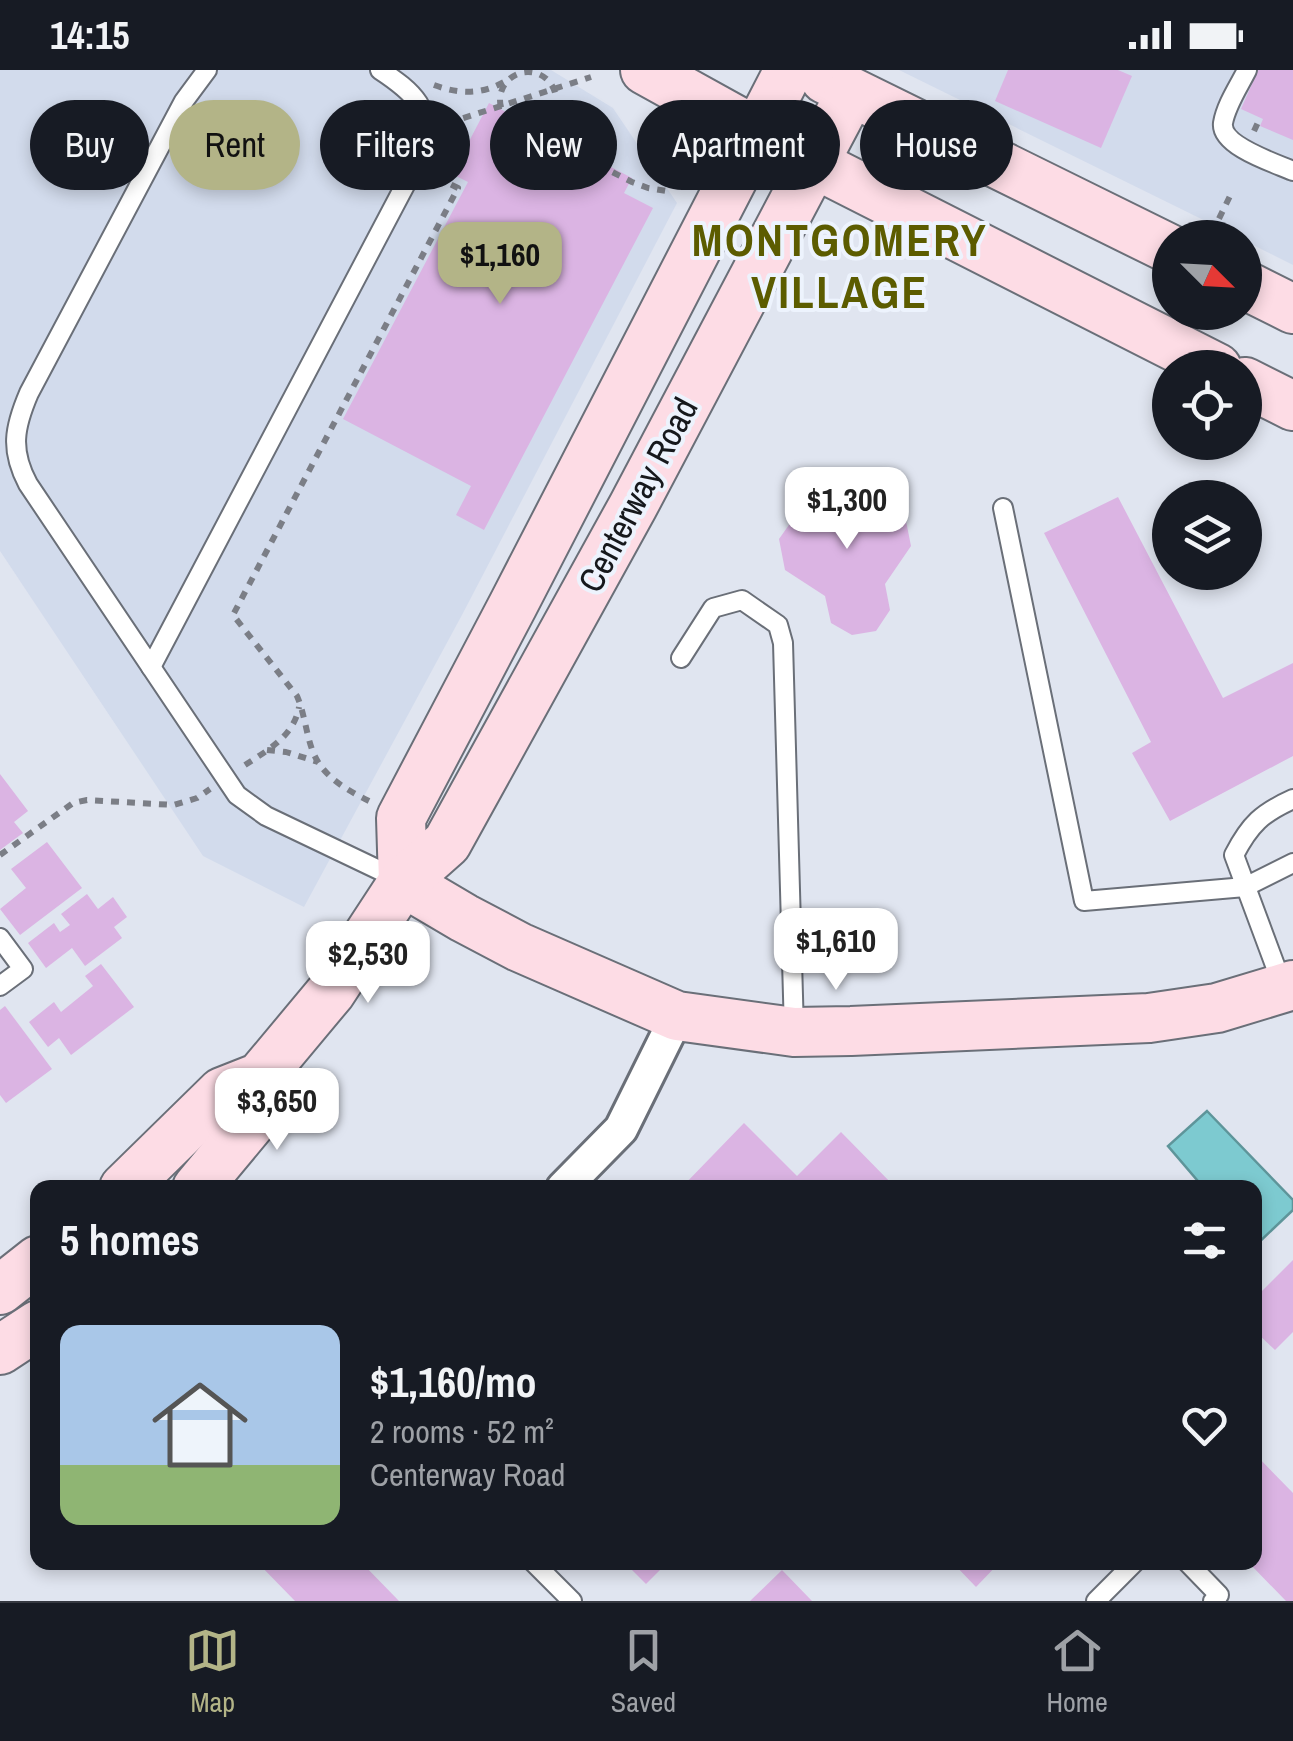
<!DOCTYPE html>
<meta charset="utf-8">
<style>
body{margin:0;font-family:"Archivo Narrow",sans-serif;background:#242831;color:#f1f3f6;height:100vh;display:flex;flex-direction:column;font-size:38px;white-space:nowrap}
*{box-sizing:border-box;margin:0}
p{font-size:32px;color:#9ea1a6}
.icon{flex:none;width:55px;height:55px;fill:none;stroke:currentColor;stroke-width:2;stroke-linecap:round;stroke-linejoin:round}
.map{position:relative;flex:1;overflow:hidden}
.details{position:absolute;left:30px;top:1110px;width:1232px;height:390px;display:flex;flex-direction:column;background:#171b24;border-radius:20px;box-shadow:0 5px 15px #0003}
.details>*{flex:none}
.banner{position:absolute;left:30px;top:30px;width:1235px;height:90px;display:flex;gap:20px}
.needle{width:65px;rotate:114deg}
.controls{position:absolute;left:1152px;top:150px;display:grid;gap:20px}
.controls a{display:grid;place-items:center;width:110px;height:110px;border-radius:50%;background:#171b24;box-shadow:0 5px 15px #0003;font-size:50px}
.price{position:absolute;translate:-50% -85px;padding:0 22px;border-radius:20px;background:#fff;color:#222;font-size:32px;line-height:65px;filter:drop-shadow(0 2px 5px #0008)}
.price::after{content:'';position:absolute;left:50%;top:60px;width:30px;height:22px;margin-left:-15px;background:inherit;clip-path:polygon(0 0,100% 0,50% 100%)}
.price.on{background:#b3b487;color:#111}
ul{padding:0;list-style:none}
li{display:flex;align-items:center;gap:30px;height:250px;padding:0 30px}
li span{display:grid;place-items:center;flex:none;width:280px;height:200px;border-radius:20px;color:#555}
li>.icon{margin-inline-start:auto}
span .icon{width:120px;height:120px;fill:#fffc;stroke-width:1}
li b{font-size:42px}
h2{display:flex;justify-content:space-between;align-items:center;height:120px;padding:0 30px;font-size:42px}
.tag{padding:0 35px;border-radius:45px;background:#171b24;box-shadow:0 5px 15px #0003;font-size:35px;line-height:90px}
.tag.on{background:#b3b487;color:#111}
.status{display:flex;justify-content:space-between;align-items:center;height:70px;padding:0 50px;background:#171b24;direction:ltr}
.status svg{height:28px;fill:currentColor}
.dock{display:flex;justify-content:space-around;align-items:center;height:140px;border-top:2px solid #363941;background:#171b24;font-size:28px;color:#9ea1a6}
.dock a{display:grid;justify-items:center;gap:5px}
.dock .on{color:#b3b487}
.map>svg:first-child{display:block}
</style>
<div class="status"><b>14:15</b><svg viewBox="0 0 49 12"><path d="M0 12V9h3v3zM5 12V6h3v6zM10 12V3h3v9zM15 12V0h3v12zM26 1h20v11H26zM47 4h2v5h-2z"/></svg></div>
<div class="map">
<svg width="1293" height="1531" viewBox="0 0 1293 1531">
<rect width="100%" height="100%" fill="#e0e5f0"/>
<g fill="#d2dbec">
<path d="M0 0H551L613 38 677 133 462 545 304 837 203 786 0 481Z"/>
<path d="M899 0H1293V195L1245 171V168L1238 167Z"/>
</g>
<path fill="#7dcad0" stroke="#5e959a" stroke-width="2.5" d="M1207 1041 1293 1130V1140L1255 1176V1118L1203 1117 1168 1076Z"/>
<g fill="#dbb4e3">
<path d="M1008 0H1118L1132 6 1101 78 995 31Z"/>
<path d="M1258 0H1293V70L1260 56 1263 49 1241 39Z"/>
<path d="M489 33 632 108 624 123 653 138 484 460 456 445 471 416 343 349 468 112 452 104Z"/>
<path d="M847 408 905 446 911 476 885 514 890 540 876 561 852 565 831 553 825 526 785 500 779 469 818 414Z"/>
<path d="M1118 427 1223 628 1293 593V686L1170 751 1132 683 1151 672 1044 463Z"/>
<path d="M0 704 28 741 14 752 23 763 0 780Z"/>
<path d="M47 772 82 818 20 865 0 839 26 818 11 799Z"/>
<path d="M87 824 98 839 113 827 127 847 114 857 122 868 85 896 72 878 46 898 28 873 54 853 60 862 70 855 61 844Z"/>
<path d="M101 894 134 937 71 985 59 968 48 977 29 952 54 932 61 942 93 916 85 906Z"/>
<path d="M5 936 52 999 6 1033 0 1025V940Z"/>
<path d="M744 1053 797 1106 841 1062 896 1118H681Z"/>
<path d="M1293 1190V1262L1275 1280 1255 1261V1228Z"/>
<path d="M1255 1384 1293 1423V1531H1286L1248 1492H1255Z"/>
<path d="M257 1492H361L399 1531H295Z"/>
<path d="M624 1492H668L646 1514Z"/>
<path d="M952 1492H1000L976 1517Z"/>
<path d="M782 1500 812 1531H750Z"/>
</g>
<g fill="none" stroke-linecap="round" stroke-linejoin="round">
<g stroke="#6a6f78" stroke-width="22">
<g id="lane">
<path d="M207 0 184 31 29 323C14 358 10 380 28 414L237 725 266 746 400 810"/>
<path d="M1247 0C1239 16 1226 35 1223 53 1220 76 1275 93 1293 101"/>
<path d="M1003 438 1084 831 1245 817 1293 793"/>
<path d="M681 588 713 538 742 530 778 555 783 573 794 961"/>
<path d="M151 597 422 83C436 40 412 21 380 0"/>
<path d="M0 868 23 899 0 916"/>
<path d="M1282 914 1234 785C1250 754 1262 743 1293 729"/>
<path d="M533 1492 572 1531"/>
<path d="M1187 1492 1219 1525 1213 1531"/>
<path d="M1096 1531 1135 1492"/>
</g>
</g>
<g stroke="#6a6f78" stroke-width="38">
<path id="street" d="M563 1118 621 1059 677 946"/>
</g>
<g stroke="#6a6f78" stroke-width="52">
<g id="secondary">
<path d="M645 0 815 94 1217 298"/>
<path d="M825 9 1170 179"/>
<path d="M1245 215 1293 239"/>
<path d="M1245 312 1293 336"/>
<path d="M403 812 464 848 519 877 677 946 794 962 851 961 1149 948 1217 938 1293 915"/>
<path d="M403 812 401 748 513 535 789 0"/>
<path d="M124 1118 222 1022 260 1007 331 922 403 812 447 773 633 436 851 23"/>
<path d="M197 1118 256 1047 260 1007"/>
<path d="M0 1220 38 1190"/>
<path d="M0 1280 38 1255"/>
</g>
</g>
<g stroke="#7b7e86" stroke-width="6" stroke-dasharray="8 8" stroke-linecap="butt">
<circle cx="528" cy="30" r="28"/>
<path d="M434 15C459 24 480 25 504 12"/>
<path d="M448 53 591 7"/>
<path d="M527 59 632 112 648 118 667 121"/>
<path d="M1254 61 1260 48"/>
<path d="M1212 163 1231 124"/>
<path d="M267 680 286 682 318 692"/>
<path d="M245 695C268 680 294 666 299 637"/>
<path d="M369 731C347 720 323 707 313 682 306 664 305 645 297 626L233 545 458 118 444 111 438 101"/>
<path d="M0 785 73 733 87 730 174 735 197 728 210 719"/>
</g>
<use href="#lane" stroke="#fff" stroke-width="18"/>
<use href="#street" stroke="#fff" stroke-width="32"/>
<use href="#secondary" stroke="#fddce5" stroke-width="48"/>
</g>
<g text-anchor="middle" stroke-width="8" stroke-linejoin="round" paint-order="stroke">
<g font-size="35" fill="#16181c" stroke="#edf3fd">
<text transform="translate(638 425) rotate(-62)" y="12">Centerway Road</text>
</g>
<g font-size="45" font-weight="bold" letter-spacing="2.5" fill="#5c5c00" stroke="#edf3fd">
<text x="840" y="186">MONTGOMERY<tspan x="840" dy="52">VILLAGE</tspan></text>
</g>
</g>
</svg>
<div class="controls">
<a><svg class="needle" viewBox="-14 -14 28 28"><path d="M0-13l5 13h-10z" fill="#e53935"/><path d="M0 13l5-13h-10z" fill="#9ea1a6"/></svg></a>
<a><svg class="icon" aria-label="locate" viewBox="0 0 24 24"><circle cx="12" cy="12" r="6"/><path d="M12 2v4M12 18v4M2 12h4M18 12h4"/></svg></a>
<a><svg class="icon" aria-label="layers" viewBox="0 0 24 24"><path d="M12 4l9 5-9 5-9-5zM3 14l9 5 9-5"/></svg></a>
</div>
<b class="price on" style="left:500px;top:237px">$1,160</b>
<b class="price" style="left:847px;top:482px">$1,300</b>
<b class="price" style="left:836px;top:923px">$1,610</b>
<b class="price" style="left:368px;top:936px">$2,530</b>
<b class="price" style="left:277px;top:1083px">$3,650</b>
<div class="banner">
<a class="tag">Buy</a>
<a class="tag on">Rent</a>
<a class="tag">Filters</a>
<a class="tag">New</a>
<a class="tag">Apartment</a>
<a class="tag">House</a>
</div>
<section class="details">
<h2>5 homes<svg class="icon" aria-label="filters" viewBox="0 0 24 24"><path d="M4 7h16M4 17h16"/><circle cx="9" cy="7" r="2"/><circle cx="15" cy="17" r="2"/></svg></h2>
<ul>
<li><span style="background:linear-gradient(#a9c7e8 70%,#8fb573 0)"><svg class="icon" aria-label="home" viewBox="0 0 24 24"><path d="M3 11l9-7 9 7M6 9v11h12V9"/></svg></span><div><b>$1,160/mo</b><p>2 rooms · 52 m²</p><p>Centerway Road</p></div><svg class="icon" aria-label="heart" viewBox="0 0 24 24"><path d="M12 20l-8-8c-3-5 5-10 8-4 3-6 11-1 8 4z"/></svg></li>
</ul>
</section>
</div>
<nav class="dock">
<a class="on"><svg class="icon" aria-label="map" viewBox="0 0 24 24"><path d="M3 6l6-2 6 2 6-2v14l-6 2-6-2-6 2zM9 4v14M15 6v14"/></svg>Map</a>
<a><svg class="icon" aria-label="saved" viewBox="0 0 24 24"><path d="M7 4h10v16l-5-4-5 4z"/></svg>Saved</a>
<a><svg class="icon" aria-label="home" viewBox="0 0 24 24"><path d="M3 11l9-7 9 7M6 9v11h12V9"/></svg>Home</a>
</nav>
